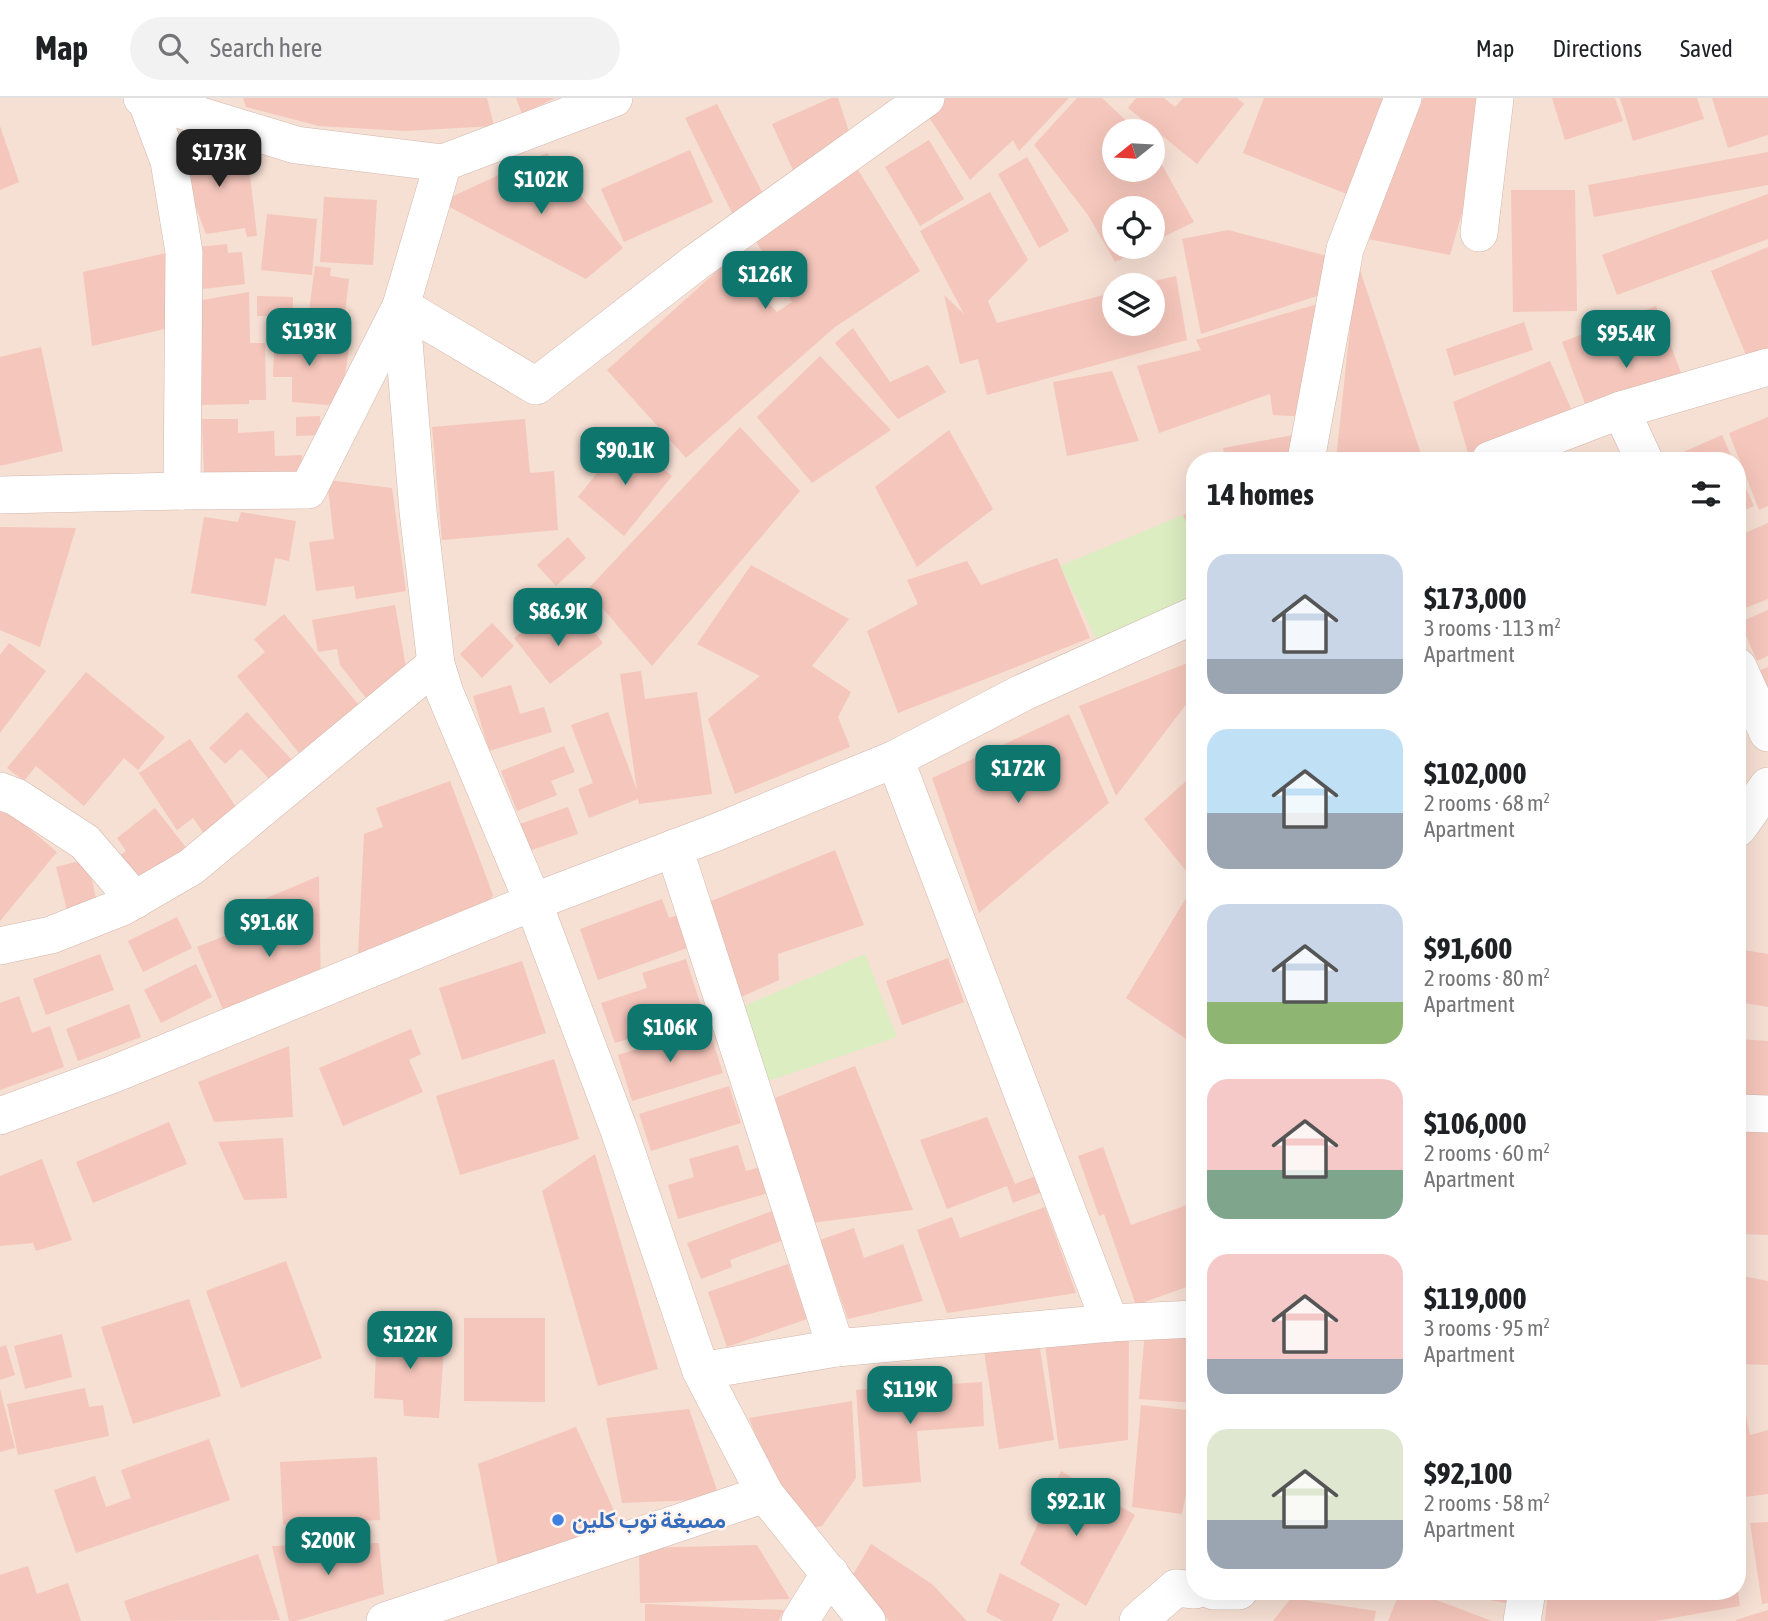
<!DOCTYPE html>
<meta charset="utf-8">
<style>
body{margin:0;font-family:"Asap Condensed",Vazirmatn,sans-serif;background:#f2f2f2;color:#202124;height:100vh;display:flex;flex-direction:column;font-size:26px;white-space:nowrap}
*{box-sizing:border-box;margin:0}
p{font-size:23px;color:#757577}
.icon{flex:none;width:38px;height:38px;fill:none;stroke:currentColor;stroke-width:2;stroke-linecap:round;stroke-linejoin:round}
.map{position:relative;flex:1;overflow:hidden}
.sheet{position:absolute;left:1186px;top:354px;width:560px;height:1148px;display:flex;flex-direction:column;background:#fff;border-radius:28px;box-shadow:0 7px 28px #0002}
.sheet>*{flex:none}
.needle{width:46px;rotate:252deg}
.tools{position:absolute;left:1102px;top:21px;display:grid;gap:14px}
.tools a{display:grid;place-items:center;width:63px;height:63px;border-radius:50%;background:#fff;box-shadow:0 7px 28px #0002;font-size:35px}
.price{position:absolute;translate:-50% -60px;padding:0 16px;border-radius:14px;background:#0f766e;color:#fff;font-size:23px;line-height:46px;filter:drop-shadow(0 2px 4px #0008)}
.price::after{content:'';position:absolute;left:50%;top:42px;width:21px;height:16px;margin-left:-10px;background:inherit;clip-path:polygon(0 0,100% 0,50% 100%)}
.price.on{background:#222;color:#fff}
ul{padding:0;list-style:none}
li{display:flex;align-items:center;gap:21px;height:175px;padding:0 21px}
li span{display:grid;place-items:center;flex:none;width:196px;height:140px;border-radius:21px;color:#555}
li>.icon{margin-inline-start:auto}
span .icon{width:84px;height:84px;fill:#fffc;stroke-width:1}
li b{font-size:30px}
h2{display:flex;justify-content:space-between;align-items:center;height:84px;padding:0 21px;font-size:30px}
header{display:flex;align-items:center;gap:42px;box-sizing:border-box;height:98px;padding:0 35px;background:#fff;border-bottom:2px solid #e0e0e0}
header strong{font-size:33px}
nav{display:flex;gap:38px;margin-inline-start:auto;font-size:24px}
.search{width:490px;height:63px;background:#f2f2f2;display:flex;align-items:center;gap:18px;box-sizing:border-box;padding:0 24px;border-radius:38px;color:#757577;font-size:26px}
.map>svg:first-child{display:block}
</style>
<header>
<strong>Map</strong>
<div class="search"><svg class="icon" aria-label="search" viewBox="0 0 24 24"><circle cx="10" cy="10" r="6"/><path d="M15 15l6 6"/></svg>Search here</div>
<nav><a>Map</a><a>Directions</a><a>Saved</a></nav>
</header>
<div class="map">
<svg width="1768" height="1523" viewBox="0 0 1768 1523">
<rect width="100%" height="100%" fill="#feefe5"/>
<path fill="#f6dfd3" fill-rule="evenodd" d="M0 0H1768V1523H0ZM1115 33H1153V72H1115ZM1115 110H1153V149H1115ZM1115 187H1153V226H1115ZM1195 362H1738V1493H1195Z"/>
<g fill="#dcedc2">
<path d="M1183 417 1195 444V512L1102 552 1060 468Z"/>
<path d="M865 856 897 939 760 986 725 916Z"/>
</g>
<g fill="#f5c6bb">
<path d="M243 0H487L494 28 405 33 319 28 246 9Z"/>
<path d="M516 0H555L522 16Z"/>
<path d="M831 0H838L852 43 797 81 772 26Z"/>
<path d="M935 0H1069L1019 53 1013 42 970 82 923 10Z"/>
<path d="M1077 0H1102L1137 33H1115V72H1153V51L1194 124 1153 144V110H1115V149H1145L1115 164 1088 117 1034 47Z"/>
<path d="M1136 0H1164L1175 9 1183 0H1237L1244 6 1197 66 1128 10Z"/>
<path d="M1264 0H1396L1357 100 1243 55Z"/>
<path d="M1423 0H1489L1485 35 1450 157 1368 141Z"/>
<path d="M1552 0H1615L1623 23 1565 42Z"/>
<path d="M1620 0H1697L1704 21 1633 43Z"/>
<path d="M1712 0H1768V37L1728 50Z"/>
<path d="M717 6 762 94 733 117 685 20Z"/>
<path d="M0 28 19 84 0 92Z"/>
<path d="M929 42 964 101 920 128 885 69Z"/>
<path d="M172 46 248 60 257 138 247 139 245 130 206 136Z"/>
<path d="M690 52 713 104 624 144 601 91Z"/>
<path d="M1768 54V87L1594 119 1588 87Z"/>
<path d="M547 55 623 150 586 181 440 104Z"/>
<path d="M1027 59 1069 133 1039 150 998 76Z"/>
<path d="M855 67 920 173 835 229 686 360 607 272 726 165 777 214 792 204 748 130Z"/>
<path d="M1511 92H1575L1577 213 1513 214Z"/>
<path d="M990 94 1028 162 988 203 997 225 1115 194V226H1153V187L1142 186 1176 178 1187 242 987 297 978 261 960 266 944 197 964 216 920 133Z"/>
<path d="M1768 96V141L1617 197 1602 157Z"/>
<path d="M324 99 377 102 373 167 320 164Z"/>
<path d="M267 116 317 121 312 177 261 172Z"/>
<path d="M1228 132 1327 158 1320 197 1201 236 1182 141Z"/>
<path d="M227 146 228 155 242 154 245 186 203 191 198 149Z"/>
<path d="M1768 149V255L1749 264 1711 173Z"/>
<path d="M166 155 173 229 92 248 83 174Z"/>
<path d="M1357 163 1423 362H1336Z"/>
<path d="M315 168 331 170 330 178 349 181 344 224 334 232 324 233 314 228 308 220Z"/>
<path d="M249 194 250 245H265L266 302H249V306L197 307 196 203Z"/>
<path d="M257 198 293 199V218H257Z"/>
<path d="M1321 205 1312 319 1273 317 1270 296 1159 335 1137 268 1201 252 1196 242Z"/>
<path d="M1656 208 1690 299 1596 335 1562 244Z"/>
<path d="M1524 224 1533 252 1454 278 1446 251Z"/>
<path d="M294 225 295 241 307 242V251H349L341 301 328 307 292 304V279H273L275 227Z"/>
<path d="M853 230 890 284 928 267 946 294 898 321 835 245Z"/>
<path d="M41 249 63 353 0 368V259Z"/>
<path d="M820 258 891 332 812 385 757 319Z"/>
<path d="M1550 263 1581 333 1507 362H1470L1453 304Z"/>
<path d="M1112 273 1139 343 1067 358 1053 284Z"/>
<path d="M320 318 321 337 296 338V319Z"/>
<path d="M1768 319V408L1759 412 1729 335Z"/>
<path d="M202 321H238V335L274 333 275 358 302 357 303 377 204 380Z"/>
<path d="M525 321 530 375 554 373 558 432 442 442 432 329Z"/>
<path d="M740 329 800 393 652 568 587 492Z"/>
<path d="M949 332 993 411 917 469 875 389Z"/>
<path d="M1309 334 1306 362H1225L1223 350Z"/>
<path d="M1722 337 1733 362H1665Z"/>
<path d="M625 340 672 378 624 438 578 399Z"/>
<path d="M1738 373 1754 408 1738 415Z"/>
<path d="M327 382 392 390 406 493 356 501 354 488 316 493 309 444 334 441Z"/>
<path d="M1195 411V444L1183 417Z"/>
<path d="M241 414 296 423 289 463 275 460 266 508 191 495 204 419 238 424Z"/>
<path d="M1768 425V501L1738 513V438Z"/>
<path d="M0 429 76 430 40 549 0 532Z"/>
<path d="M568 439 586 460 556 488 537 467Z"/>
<path d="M1057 460 1090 540 898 615 867 533 918 506 907 482 967 463 981 487Z"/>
<path d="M751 467 849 521 812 568 851 594 838 619 850 649 735 696 708 621 760 578 697 546Z"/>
<path d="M570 491 582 506 554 527 543 511Z"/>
<path d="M395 507 406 569 366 600 340 567 337 551 318 554 312 522Z"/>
<path d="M1768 512V558L1757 563 1740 524Z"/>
<path d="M284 516 362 611 303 660 237 578 265 554 254 541Z"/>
<path d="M583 520 603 545 550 586 514 540 539 521 556 542Z"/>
<path d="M492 525 514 548 482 580 460 556Z"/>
<path d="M9 545 46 573 0 635V557Z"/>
<path d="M1195 562V601L1188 604 1116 698 1079 608Z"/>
<path d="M1768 569V608L1753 575Z"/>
<path d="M641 573 645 601 697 594 712 696 639 706 638 701 589 720 578 691 593 685 571 627 608 614 637 692 620 576Z"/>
<path d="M86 574 165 639 138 672 124 660 84 708 36 668 24 683 7 670Z"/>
<path d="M511 587 520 616 544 609 552 634 489 653 473 598Z"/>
<path d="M247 614 292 662 271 683 241 651 225 666 209 650Z"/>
<path d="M1069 616 1109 705 979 815 932 680Z"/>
<path d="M190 641 240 715 206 739 193 720 177 732 139 675Z"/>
<path d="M564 648 575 674 551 683 557 697 517 713 501 673Z"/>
<path d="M1195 675V784L1144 721Z"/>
<path d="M450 683 493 797 474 832 357 876 364 736 383 729 376 710Z"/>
<path d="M0 706 57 754 0 823Z"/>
<path d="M568 709 578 736 526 754 517 727Z"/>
<path d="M155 710 188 752 138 791 115 761 126 753 117 740Z"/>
<path d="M835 752 864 827 778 856 779 882 730 904 709 804Z"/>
<path d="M87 761 98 809 68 816 56 769Z"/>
<path d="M319 778 321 900 233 936 197 849 264 822 257 804Z"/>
<path d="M1195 785V937L1192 945 1126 900Z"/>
<path d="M662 801 669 820 679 817 690 849 598 882 580 831Z"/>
<path d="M177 819 192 850 143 874 128 843Z"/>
<path d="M1738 851 1768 856V909L1738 904Z"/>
<path d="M100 856 114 892 46 917 33 881Z"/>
<path d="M948 860 964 904 902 927 886 883Z"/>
<path d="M686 861 704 917 615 945 601 905 647 890 642 875Z"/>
<path d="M522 863 546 935 462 962 439 890Z"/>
<path d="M196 866 212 899 161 925 144 892Z"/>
<path d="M19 898 32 935 50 928 64 969 0 992V905Z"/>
<path d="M129 906 141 939 78 963 66 931Z"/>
<path d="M708 929 723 975 632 1003 618 957Z"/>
<path d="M411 931 421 956 409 962 423 994 343 1028 319 970Z"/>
<path d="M1738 941 1768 943V1000L1738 997Z"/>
<path d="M289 948 293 1019 214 1024 198 984Z"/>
<path d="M554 961 579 1041 460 1077 436 998Z"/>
<path d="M855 968 913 1112 811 1125 765 1004Z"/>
<path d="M729 988 741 1025 651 1053 639 1016Z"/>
<path d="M987 1019 1015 1086 1036 1078 1042 1094 1013 1105 1007 1088 947 1111 920 1042Z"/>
<path d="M169 1024 187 1066 93 1105 76 1064Z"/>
<path d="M1740 1031 1768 1032V1137L1738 1136Z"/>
<path d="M283 1040 287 1100 244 1102 218 1044Z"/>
<path d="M738 1047 746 1073 764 1068 772 1094 678 1121 668 1087 694 1079 689 1061Z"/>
<path d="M1103 1049 1131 1127 1195 1104V1186L1136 1207 1104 1116 1099 1118 1078 1058Z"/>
<path d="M595 1056 658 1271 598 1288 542 1093Z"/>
<path d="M42 1061 72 1142 36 1153 33 1145 0 1148V1078Z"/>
<path d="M1045 1109 1076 1195 947 1215 917 1132 952 1119 960 1140Z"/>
<path d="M777 1111 789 1140 730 1162 732 1169 701 1181 687 1145Z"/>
<path d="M854 1130 864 1160 903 1146 923 1203 848 1221 820 1142Z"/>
<path d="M286 1163 322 1260 241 1290 206 1193Z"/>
<path d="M788 1166 807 1221 727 1249 708 1194Z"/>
<path d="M1738 1177 1768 1183V1267L1738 1266Z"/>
<path d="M189 1201 221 1298 133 1326 101 1229Z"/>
<path d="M464 1220H545V1304L464 1303Z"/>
<path d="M377 1233 445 1238 439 1320 404 1318 403 1302 374 1300Z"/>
<path d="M1145 1234 1195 1239V1305L1139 1301Z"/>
<path d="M62 1236 72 1279 25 1291 14 1248Z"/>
<path d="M1038 1238 1054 1342 999 1351 983 1246Z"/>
<path d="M1129 1241 1128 1342 1059 1351 1045 1247Z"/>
<path d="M6 1247 15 1277 0 1282V1249Z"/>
<path d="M982 1284 984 1328 917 1333 921 1384 863 1389 856 1292Z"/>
<path d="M85 1290 89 1309 103 1307 109 1338 18 1357 7 1306Z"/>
<path d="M0 1291 15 1350 0 1354Z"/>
<path d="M852 1303 856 1380 822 1428 805 1431 774 1383 749 1320Z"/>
<path d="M1141 1307 1195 1313V1350L1191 1371 1195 1360V1372L1191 1371 1182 1416 1132 1409Z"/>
<path d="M689 1311 720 1401 622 1405 606 1320Z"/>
<path d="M1738 1315 1746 1317 1750 1337 1768 1332V1396L1745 1399 1741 1387H1738Z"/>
<path d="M576 1329 621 1428 499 1472 478 1366Z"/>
<path d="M209 1341 230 1402 76 1455 54 1392 95 1378 106 1409 131 1400 121 1372Z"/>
<path d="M377 1359 380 1422 283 1427 280 1364Z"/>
<path d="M1061 1373 1135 1417 1086 1508 1020 1466Z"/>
<path d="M1768 1424V1505L1762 1506 1750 1425Z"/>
<path d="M379 1445 384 1496 296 1523H289L272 1448Z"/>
<path d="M871 1446 932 1486 967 1523H889L851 1480Z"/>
<path d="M757 1447 790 1501 640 1505 639 1450Z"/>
<path d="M258 1456 280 1522 131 1523 124 1503Z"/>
<path d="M28 1468 37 1496 68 1485 81 1523H0V1477Z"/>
<path d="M1000 1475 1060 1506 1052 1523H1003L986 1514Z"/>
<path d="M1400 1493H1413L1492 1523H1388Z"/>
<path d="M1441 1493H1513L1511 1506Z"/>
<path d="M1548 1493H1738L1740 1508 1656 1523H1545Z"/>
<path d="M1291 1500 1376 1513 1374 1523H1273Z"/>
<path d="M645 1506 784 1512 778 1523H645Z"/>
<path d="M1768 1512V1523H1736V1522Z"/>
</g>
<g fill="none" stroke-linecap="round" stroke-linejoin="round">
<g stroke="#d3b7ad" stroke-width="38">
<g id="minor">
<path d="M142 0 296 47 443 65 614 0"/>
<path d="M443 65 401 208 418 413 436 566 445 595 533 804 619 1032 701 1273 765 1396 867 1523"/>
<path d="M1479 135 1495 0"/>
<path d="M1621 312 1644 362"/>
<path d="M1306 362 1345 151 1403 0"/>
<path d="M1490 362 1621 312 1768 269"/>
<path d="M182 393 308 392 401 208 536 288 695 165 926 0"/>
<path d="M0 397 182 393 184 154 169 63 146 2"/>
<path d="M1738 569 1768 635"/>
<path d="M895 661 1110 1225"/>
<path d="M0 693 16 699 85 744 135 802"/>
<path d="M1738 730 1768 688"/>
<path d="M674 750 836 1250"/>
<path d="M0 848 51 837 122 809 191 769 436 566"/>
<path d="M1738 1015 1768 1016"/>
<path d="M0 1018 114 976 533 804 717 734 895 661 1022 595 1195 517"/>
<path d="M701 1273 836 1250 1110 1225 1195 1221"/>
<path d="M1213 1493H1239"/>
<path d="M385 1523 765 1396"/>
<path d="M800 1523 830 1475"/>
<path d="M1138 1523 1176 1490 1195 1492"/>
<path d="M1522 1523 1527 1493"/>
</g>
</g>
<use href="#minor" stroke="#fff" stroke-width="37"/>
</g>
<circle fill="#3f7fe0" stroke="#fff4ed" stroke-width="2.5" cx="558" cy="1422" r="7"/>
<g text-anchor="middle" stroke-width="5" stroke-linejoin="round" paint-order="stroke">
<g font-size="23" font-weight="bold" fill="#366cbe" stroke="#fff4ed" text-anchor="start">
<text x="572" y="1430">مصبغة توب كلين</text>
</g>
</g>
</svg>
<div class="tools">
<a><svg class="needle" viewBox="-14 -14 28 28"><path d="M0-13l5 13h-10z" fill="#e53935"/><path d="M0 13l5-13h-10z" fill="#757577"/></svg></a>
<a><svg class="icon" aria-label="locate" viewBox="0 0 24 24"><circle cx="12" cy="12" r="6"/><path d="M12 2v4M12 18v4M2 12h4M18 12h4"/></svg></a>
<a><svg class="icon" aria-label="layers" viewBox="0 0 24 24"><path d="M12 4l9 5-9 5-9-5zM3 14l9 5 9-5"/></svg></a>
</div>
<b class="price on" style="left:219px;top:91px">$173K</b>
<b class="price" style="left:541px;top:118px">$102K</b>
<b class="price" style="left:765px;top:213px">$126K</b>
<b class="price" style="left:309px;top:270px">$193K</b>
<b class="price" style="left:1626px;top:272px">$95.4K</b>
<b class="price" style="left:625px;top:389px">$90.1K</b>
<b class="price" style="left:558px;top:550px">$86.9K</b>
<b class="price" style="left:1018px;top:707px">$172K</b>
<b class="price" style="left:269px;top:861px">$91.6K</b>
<b class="price" style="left:670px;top:966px">$106K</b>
<b class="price" style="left:410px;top:1273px">$122K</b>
<b class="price" style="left:910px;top:1328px">$119K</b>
<b class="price" style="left:1076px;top:1440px">$92.1K</b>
<b class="price" style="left:328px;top:1479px">$200K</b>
<section class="sheet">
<h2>14 homes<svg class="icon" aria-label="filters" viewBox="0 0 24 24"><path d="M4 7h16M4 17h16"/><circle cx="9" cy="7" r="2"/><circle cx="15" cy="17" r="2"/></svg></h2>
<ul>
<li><span style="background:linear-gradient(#c9d6e8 75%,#9aa5b1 0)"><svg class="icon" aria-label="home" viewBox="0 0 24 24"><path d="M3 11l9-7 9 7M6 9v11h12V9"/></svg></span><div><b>$173,000</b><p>3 rooms · 113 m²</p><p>Apartment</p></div></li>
<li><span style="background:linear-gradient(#bfe0f5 60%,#9aa5b1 0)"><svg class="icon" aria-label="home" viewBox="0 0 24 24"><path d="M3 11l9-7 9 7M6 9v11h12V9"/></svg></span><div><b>$102,000</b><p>2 rooms · 68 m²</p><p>Apartment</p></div></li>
<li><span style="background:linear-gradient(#c9d6e8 70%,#8fb573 0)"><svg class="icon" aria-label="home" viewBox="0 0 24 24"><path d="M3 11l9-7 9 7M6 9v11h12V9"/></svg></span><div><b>$91,600</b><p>2 rooms · 80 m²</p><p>Apartment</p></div></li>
<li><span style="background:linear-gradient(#f6c9c9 65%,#7fa58c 0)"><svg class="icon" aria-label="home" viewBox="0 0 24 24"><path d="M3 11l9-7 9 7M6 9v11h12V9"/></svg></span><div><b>$106,000</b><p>2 rooms · 60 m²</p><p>Apartment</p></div></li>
<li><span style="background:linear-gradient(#f6c9c9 75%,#9aa5b1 0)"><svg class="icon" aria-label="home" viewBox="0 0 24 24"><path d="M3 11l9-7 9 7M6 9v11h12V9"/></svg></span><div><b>$119,000</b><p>3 rooms · 95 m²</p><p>Apartment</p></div></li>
<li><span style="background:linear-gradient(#dfe7d0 65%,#9aa5b1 0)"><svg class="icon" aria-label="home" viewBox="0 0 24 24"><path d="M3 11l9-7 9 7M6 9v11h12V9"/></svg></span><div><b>$92,100</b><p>2 rooms · 58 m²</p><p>Apartment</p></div></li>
</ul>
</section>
</div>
